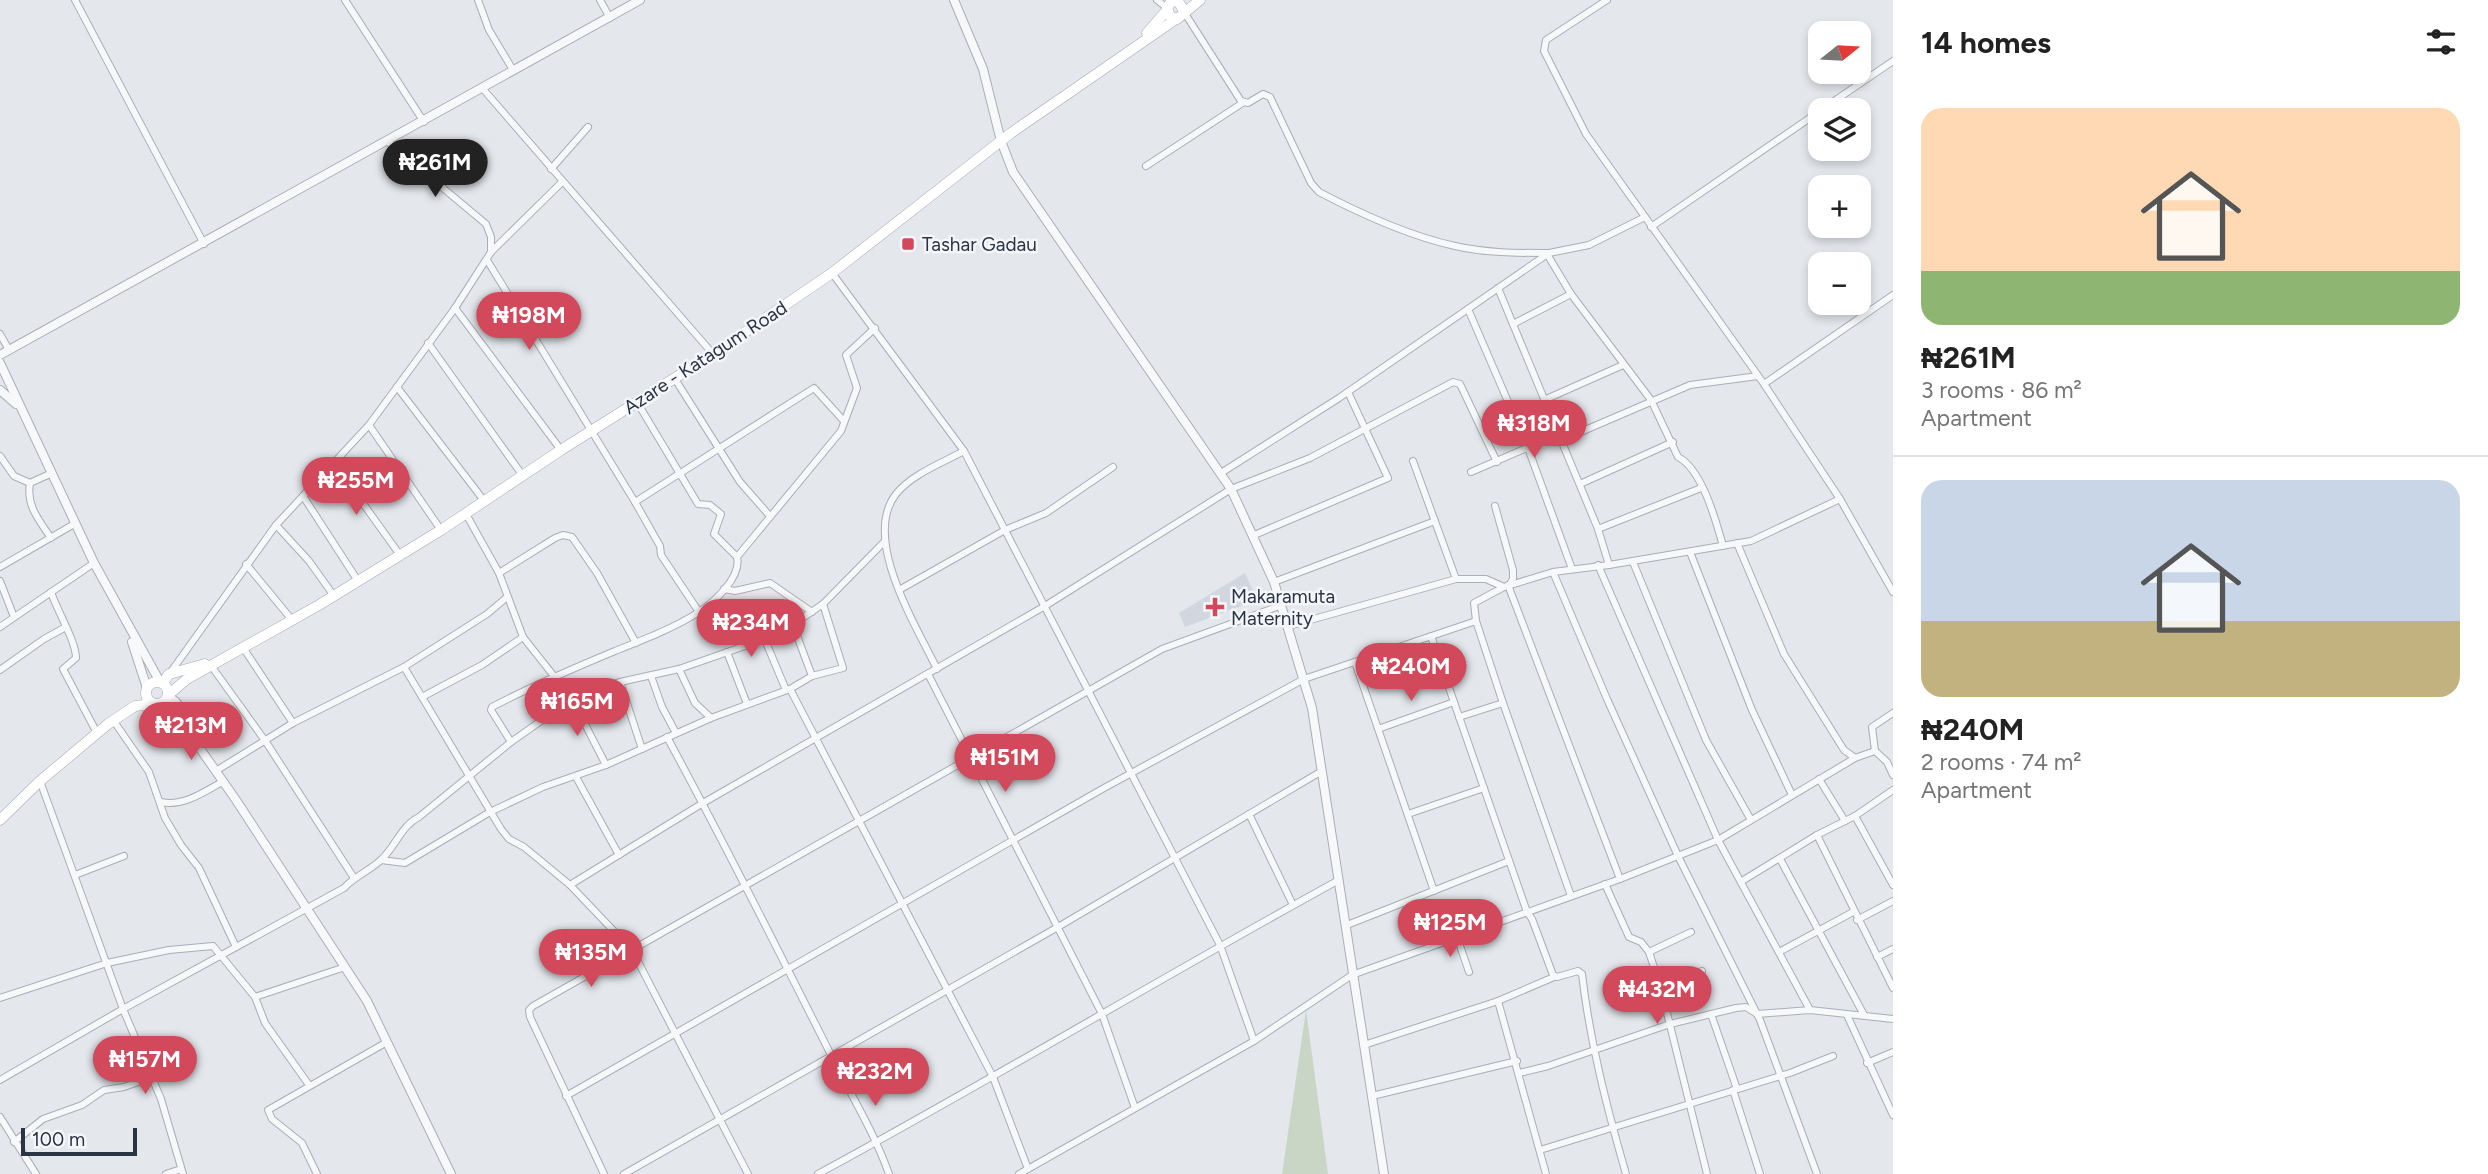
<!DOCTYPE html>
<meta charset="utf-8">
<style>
body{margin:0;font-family:Figtree,sans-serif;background:#f6f6f6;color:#222;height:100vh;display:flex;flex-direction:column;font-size:26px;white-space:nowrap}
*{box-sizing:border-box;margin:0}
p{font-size:23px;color:#767676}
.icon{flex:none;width:38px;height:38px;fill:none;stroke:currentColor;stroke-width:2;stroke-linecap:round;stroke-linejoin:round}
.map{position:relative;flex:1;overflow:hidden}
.drawer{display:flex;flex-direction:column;background:#fff;width:595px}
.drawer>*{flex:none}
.needle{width:46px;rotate:72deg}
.buttons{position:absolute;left:1808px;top:21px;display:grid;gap:14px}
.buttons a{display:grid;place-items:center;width:63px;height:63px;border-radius:14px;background:#fff;box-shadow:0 4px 10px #0003;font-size:35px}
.scale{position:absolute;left:21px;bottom:18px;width:116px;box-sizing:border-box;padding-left:7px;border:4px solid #2b3445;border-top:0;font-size:19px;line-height:24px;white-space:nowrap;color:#2b3445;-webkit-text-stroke:5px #f4f6f9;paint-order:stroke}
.price{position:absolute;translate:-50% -60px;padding:0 16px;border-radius:24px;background:#d1495b;color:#fff;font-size:23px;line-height:46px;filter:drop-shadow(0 2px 4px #0008)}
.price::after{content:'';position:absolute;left:50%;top:42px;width:21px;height:16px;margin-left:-10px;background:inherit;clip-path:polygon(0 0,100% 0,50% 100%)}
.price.current{background:#222;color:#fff}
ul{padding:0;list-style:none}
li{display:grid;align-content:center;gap:14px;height:371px;padding:0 28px}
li+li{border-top:2px solid #e0e0e0}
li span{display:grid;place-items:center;height:217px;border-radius:21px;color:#555}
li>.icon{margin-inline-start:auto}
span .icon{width:126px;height:126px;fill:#fffc;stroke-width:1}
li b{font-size:30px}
h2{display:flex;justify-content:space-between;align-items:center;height:84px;padding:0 28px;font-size:30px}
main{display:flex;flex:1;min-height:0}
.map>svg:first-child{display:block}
</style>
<main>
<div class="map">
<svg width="1893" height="1174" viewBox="0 0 1893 1174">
<rect width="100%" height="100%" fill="#e4e7ec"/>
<path fill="#d2d6de" d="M1245 573 1257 600 1185 627 1179 613Z"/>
<path fill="#c9d6c5" d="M1306 1010 1328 1174H1282Z"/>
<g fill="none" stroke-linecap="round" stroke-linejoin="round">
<g stroke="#a9aeb7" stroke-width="8">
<g id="minor">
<path d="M75 0 204 244"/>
<path d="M345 0 424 122"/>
<path d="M478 0 489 30 513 70"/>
<path d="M600 0 610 18"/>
<path d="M1157 0 1167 8"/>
<path d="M1607 0 1546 40 1544 51 1586 134 1764 384 1840 499 1893 592"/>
<path d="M1184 12 1241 101 1248 103 1263 94 1270 97 1311 183 1319 192C1361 214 1409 236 1455 246 1486 253 1516 253 1547 253"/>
<path d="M483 89 713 354"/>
<path d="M1821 110 1893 61"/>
<path d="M388 142 486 224 491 237V252"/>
<path d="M1146 166 1244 102"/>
<path d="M551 169 588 127"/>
<path d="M1651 227 1820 111"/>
<path d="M1547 254 1571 294 1651 400 1678 457C1702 469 1716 521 1723 546"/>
<path d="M487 260 635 502 660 546 661 555 699 612"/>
<path d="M832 273 964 451 1220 945 1254 1041"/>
<path d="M1498 288 1598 529 1609 565"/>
<path d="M455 308 561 450"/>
<path d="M1468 309 1528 448 1572 569"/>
<path d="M1513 324 1571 294"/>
<path d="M0 334 9 350"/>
<path d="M428 343 523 476"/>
<path d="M675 379 740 482 769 515"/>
<path d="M1764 384 1893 295"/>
<path d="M397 387 485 502"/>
<path d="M1544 400 1623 365"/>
<path d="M637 402 698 504 710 505 721 514 714 534 737 557"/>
<path d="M369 425 441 530"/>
<path d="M1562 440 1690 385 1758 376"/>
<path d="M0 456 14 476 30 483 52 473"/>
<path d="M1413 461 1456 579"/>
<path d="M334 463 400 555"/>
<path d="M1471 472 1559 434"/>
<path d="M1221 473 1339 398 1549 253 1589 245 1645 217"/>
<path d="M30 483C26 506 39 520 51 538"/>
<path d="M1580 484 1673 442"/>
<path d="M303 496 358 581"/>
<path d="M635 502 814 388 843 420"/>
<path d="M1495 506 1513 570V579L1510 584"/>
<path d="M466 514 499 573 523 637 572 699 606 765"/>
<path d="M276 525 309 561 334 596"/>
<path d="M1598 529 1701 488"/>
<path d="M1252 536 1388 478 1348 392"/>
<path d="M1737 543 1784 654 1844 750 1855 758 1875 751 1887 762 1893 775"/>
<path d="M1690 552 1752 710 1792 795"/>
<path d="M1633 562 1706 740 1751 820"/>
<path d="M246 564 292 620"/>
<path d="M1598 565 1718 840 1810 1010"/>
<path d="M0 567 76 523"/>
<path d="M1553 572 1607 699 1678 856 1760 1020 1817 1174"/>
<path d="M499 573 555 538 563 535 572 537 597 573 636 643"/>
<path d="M0 581 14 617"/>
<path d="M1274 582 1435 521"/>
<path d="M1508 585 1620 879"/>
<path d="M724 589 735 591 770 583 812 612"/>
<path d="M899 590 1005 530 1046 513 1113 467"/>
<path d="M51 592C57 611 76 641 76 658L63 669 97 733"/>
<path d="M1289 626 1456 579H1486L1504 587"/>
<path d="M0 627 94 563"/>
<path d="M1431 636 1527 912 1532 919 1553 975 1557 977 1578 971 1582 974C1590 1043 1607 1108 1626 1174"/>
<path d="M765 640 786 690"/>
<path d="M244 649 293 723"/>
<path d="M727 652 747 704"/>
<path d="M1355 662 1434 891"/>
<path d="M212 667 266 742 354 878"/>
<path d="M404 667 487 614 506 598"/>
<path d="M679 669 695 703 711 718"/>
<path d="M937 669C917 627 861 539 896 494 912 474 942 463 964 451"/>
<path d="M0 670 44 639 64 628"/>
<path d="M170 673 276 525 369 425 455 308 491 252 562 182"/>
<path d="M928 674 1102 1014 1135 1108"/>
<path d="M651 676 662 707 676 733"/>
<path d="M812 676 843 668 823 604"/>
<path d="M620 682 642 749"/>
<path d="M790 689 993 1077 1028 1169"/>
<path d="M422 697 482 665 523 637"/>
<path d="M1459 717 1503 703"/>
<path d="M113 720 149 772 165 818 181 845 199 868 236 947"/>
<path d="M1378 729 1454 702"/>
<path d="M667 737C724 842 777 948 831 1055 851 1095 874 1132 889 1174"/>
<path d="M511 742 491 710 492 707C532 686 574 668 615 651 643 640 674 628 699 612 714 602 742 577 737 557L841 431 857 388 846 355 875 328"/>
<path d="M1875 751 1872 727 1893 713"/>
<path d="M219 769 293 723 404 667 501 829 509 839 524 847 570 885 703 803 1045 606 1231 489 1310 458 1453 382 1460 384 1497 462"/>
<path d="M576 777 619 855"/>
<path d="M1819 779 1845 821"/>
<path d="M40 781 123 1009 161 1099 183 1174"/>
<path d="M161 802C183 807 204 792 222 782"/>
<path d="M1249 814 1293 905"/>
<path d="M1408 814 1484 788"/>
<path d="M1855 816 1893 885"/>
<path d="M1817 835 1893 988"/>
<path d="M1780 859 1864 1015"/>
<path d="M381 860 405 863 490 812 543 787 606 765 711 718 790 689 812 676 793 625"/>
<path d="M75 875 124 856"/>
<path d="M1742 881 1817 835 1855 816 1893 790"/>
<path d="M1605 884 1629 937 1641 942 1649 952 1661 989 1707 1174"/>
<path d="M570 885 632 950 748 1174"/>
<path d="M1571 896 1503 703 1476 621 1474 603 1504 587 1553 572 1609 565 1751 541 1840 499"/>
<path d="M1857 920 1893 901"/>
<path d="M1347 925 1509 861"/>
<path d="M1457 937 1469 972"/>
<path d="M1649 952 1691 932"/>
<path d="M1779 952 1853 912"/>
<path d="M1877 957 1893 949"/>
<path d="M1661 989 1702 971"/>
<path d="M255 997 345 967"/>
<path d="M0 998 107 963 169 950 213 946 255 997 265 1023 309 1085"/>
<path d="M1498 1001 1546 1174"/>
<path d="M1711 1014 1737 1089"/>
<path d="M1847 1015 1893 1115"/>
<path d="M1364 1045 1498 1001 1554 977"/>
<path d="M1867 1063 1893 1052"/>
<path d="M1519 1073 1548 1066 1670 1024 1736 1008 1746 1007 1757 1014 1810 1010 1893 1019"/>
<path d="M0 1080 123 1009 344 888C355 876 369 871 381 860 396 846 401 826 419 817L511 742 572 699 620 682 679 669 779 634 823 604 885 541"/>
<path d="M1733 1090 1760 1174"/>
<path d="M566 1096 1104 788 1304 679 1476 621"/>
<path d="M1372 1096 1517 1061"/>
<path d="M0 1117 36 1174"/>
<path d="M14 1142 43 1119 82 1105 104 1090 124 1087 152 1077"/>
<path d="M1540 1150 1790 1073 1833 1056"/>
<path d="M166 1174 181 1169"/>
<path d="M317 1174 302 1143 272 1119 268 1110 387 1042"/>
<path d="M604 1174 530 1017 529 1010 533 1006 1162 649 1282 605"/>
<path d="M624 1174 1058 927 1322 771"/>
<path d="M818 1174C993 1079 1164 976 1339 880"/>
<path d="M1019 1174 1254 1041 1352 975 1620 879 1718 840 1855 758"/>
</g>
</g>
<g stroke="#a9aeb7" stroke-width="10">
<g id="tertiary">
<path d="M954 0 983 69 1001 141 1013 172 1231 489 1274 582 1312 708 1384 1174"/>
<path d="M0 355 640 0"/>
<path d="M0 363 94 563 160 682"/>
<path d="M0 390 16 404"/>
<path d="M132 642 147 688"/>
<path d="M168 696 176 702 191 726"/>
<path d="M157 704 169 709 185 727 236 800 367 1001 451 1174"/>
</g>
</g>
<g stroke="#a3abb8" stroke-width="11">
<g id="primary">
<path d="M1184 11 1178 1 1171 2 1167 8 1170 16 1177 19 1200 0"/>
<path d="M1147 33 1167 10"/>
<circle cx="157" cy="693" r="11"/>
<path d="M163 683 169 674 205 664"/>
<path d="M168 695 187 679 319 605 441 530 561 450 713 354 832 273 1011 133 1176 19"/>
<path d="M0 820 40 781 108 724 135 706 154 704"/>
</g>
</g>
<use href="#minor" stroke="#f7f8fa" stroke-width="6"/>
<use href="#tertiary" stroke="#f7f8fa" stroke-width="8"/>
<use href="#primary" stroke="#fff" stroke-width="10"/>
</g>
<g fill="#d1495b" stroke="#f4f6f9" stroke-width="2.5">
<rect x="901" y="237" width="14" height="14" rx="3.5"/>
<path d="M1211.5 596.5h7v7h7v7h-7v7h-7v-7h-7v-7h7z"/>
</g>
<g text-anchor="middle" stroke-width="5" stroke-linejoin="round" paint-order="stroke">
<g font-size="19" fill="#2b3445" stroke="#f4f6f9" text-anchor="start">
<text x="922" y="251">Tashar Gadau</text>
<text x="1231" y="603">Makaramuta<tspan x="1231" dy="22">Maternity</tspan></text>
</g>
<g font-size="19" fill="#2b3445" stroke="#f4f6f9">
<text transform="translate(705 357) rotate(-33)" y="7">Azare - Katagum Road</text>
</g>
</g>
</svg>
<div class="buttons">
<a><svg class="needle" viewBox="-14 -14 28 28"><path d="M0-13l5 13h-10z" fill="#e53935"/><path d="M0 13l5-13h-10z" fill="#767676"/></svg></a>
<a><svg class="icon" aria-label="layers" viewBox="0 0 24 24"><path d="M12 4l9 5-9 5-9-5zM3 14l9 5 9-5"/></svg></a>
<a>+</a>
<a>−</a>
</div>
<div class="scale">100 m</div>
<b class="price current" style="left:435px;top:199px">₦261M</b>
<b class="price" style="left:529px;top:352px">₦198M</b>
<b class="price" style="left:1534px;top:460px">₦318M</b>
<b class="price" style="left:356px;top:517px">₦255M</b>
<b class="price" style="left:751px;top:659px">₦234M</b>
<b class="price" style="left:1411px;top:703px">₦240M</b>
<b class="price" style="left:577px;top:738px">₦165M</b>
<b class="price" style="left:191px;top:762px">₦213M</b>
<b class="price" style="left:1005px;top:794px">₦151M</b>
<b class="price" style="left:1450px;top:959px">₦125M</b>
<b class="price" style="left:591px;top:989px">₦135M</b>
<b class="price" style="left:1657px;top:1026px">₦432M</b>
<b class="price" style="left:145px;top:1096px">₦157M</b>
<b class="price" style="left:875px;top:1108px">₦232M</b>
</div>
<section class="drawer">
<h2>14 homes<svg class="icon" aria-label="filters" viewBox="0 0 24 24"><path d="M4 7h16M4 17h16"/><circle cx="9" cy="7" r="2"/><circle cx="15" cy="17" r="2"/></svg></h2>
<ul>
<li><span style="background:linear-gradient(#ffd9b3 75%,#8fb573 0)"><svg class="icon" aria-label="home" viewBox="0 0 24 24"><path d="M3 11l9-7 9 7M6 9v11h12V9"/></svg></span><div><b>₦261M</b><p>3 rooms · 86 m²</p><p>Apartment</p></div></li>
<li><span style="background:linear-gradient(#c9d6e8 65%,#c2b280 0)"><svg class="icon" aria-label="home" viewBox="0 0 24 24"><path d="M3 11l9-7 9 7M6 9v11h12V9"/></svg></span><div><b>₦240M</b><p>2 rooms · 74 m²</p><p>Apartment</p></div></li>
</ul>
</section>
</main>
